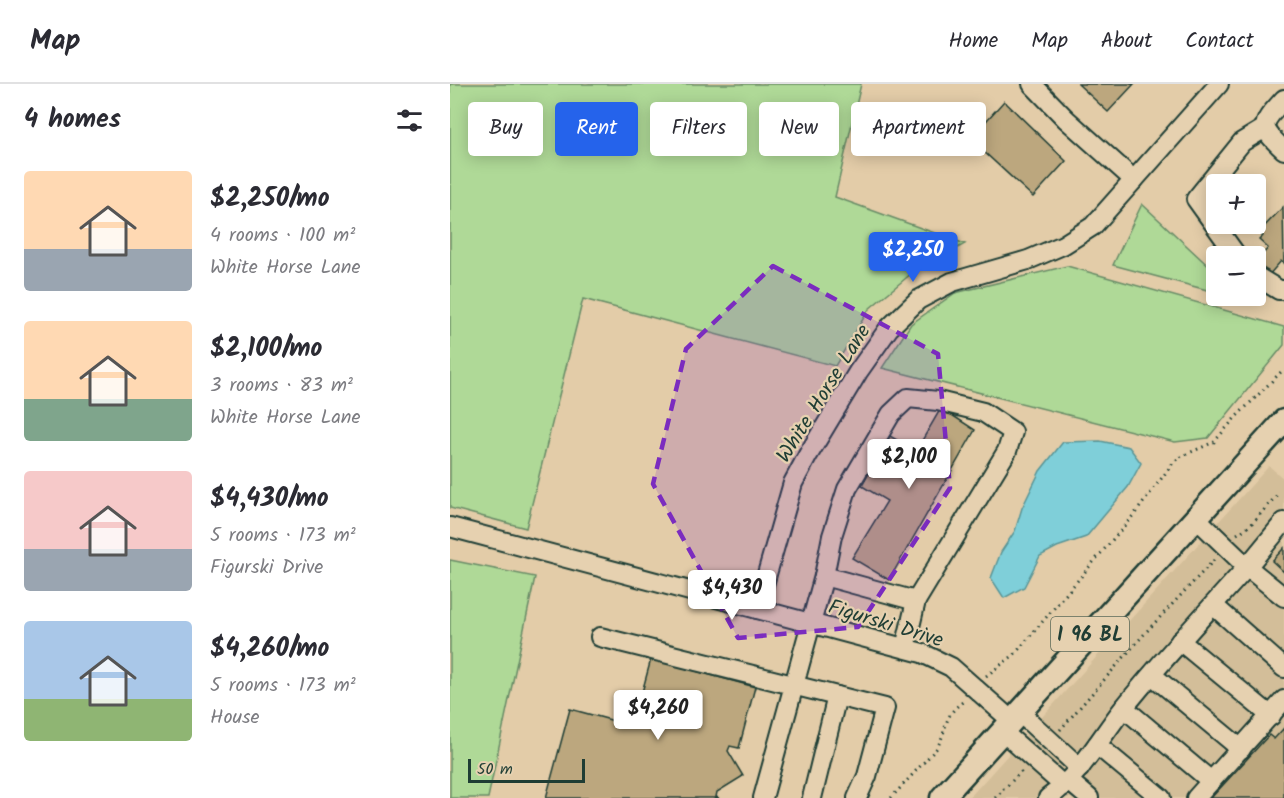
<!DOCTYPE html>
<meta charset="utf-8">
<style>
body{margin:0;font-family:Kalam,sans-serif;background:#f7f7f7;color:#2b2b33;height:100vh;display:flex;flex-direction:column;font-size:22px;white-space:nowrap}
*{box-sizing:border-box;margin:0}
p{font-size:20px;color:#7c7c81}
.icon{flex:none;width:33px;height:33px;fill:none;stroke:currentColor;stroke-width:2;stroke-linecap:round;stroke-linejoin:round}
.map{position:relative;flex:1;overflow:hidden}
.panel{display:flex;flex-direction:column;background:#fff;width:450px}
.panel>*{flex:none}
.top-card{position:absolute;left:18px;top:18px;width:570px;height:54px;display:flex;gap:12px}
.buttons{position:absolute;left:756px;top:90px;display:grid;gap:12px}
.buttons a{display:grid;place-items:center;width:60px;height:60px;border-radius:6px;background:#fff;box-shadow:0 3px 15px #0003;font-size:30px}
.scale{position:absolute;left:18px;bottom:15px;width:117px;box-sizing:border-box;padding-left:6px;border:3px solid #1f3d34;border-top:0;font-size:16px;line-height:21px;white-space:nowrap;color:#1f3d34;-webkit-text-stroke:4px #e6d1b0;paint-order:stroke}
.price{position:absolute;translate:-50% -51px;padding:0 14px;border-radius:6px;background:#fff;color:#222;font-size:20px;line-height:39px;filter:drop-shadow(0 2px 3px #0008)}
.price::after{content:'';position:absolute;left:50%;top:36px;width:18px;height:14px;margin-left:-9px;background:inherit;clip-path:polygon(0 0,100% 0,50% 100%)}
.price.on{background:#2563eb;color:#fff}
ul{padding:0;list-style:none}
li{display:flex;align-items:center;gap:18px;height:150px;padding:0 24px}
li span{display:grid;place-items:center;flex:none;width:168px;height:120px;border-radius:6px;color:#555}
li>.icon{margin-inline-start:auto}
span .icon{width:72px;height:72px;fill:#fffc;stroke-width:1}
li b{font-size:26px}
h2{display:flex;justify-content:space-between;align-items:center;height:72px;padding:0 24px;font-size:26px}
.tag{padding:0 21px;border-radius:6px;background:#fff;box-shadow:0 3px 15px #0003;font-size:21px;line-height:54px}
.tag.on{background:#2563eb;color:#fff}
header{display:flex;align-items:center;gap:36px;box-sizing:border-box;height:84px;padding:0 30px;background:#fff;border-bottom:2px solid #e1e1e2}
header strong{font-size:28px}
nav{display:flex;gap:33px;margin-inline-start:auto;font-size:21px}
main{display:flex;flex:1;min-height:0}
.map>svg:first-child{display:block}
</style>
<header>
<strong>Map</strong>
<nav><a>Home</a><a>Map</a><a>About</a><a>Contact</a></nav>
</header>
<main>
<section class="panel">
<h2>4 homes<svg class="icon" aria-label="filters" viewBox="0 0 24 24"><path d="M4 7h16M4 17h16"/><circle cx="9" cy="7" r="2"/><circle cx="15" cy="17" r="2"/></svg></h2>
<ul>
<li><span style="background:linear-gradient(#ffd9b3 65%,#9aa5b1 0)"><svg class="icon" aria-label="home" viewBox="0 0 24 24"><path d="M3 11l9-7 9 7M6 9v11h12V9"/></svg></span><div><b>$2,250/mo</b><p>4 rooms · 100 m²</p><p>White Horse Lane</p></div></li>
<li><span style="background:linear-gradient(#ffd9b3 65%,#7fa58c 0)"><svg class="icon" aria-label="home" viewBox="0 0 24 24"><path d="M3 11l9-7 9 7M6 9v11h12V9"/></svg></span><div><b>$2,100/mo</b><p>3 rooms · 83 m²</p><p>White Horse Lane</p></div></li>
<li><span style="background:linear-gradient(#f6c9c9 65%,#9aa5b1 0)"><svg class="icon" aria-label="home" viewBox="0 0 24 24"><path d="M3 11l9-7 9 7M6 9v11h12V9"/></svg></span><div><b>$4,430/mo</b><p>5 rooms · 173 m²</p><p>Figurski Drive</p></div></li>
<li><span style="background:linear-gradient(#a9c7e8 65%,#8fb573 0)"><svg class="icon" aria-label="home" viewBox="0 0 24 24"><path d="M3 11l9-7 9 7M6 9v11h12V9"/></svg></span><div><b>$4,260/mo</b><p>5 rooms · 173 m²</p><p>House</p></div></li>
</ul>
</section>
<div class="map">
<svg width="834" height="714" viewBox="0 0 834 714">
<rect width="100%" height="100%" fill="#e3cca8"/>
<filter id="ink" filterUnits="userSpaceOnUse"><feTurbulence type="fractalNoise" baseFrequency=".0167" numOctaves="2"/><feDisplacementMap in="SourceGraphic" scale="12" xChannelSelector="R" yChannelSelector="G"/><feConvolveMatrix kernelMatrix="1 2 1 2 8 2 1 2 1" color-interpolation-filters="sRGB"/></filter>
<g filter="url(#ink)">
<path fill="#d3be99" d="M819 382 834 395V714H519Z"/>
<g fill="#afd997" stroke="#678b66" stroke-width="1.5">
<path d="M0 0H411L385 113 515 160 462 189 419 225 385 282 133 215 76 444 0 424Z"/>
<path d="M692 120 766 189V195L761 207 663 181Z"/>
<path d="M617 182 834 243V261L758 354 725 358 432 284 461 240 505 209Z"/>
<path d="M0 476 85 493 38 714H0Z"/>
</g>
<path fill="#7fcfd9" stroke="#599597" stroke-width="1.5" d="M650 357 679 363 691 379 678 403 636 453 607 463 590 472 574 503 554 514 541 494 551 468 565 447 572 424 590 387 613 358Z"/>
<g fill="#bca77e" stroke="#1f3d34" stroke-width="1.5">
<path d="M628 0H684L658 28Z"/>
<path d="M554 17 616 77 583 113 520 55Z"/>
<path d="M833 123 834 180 831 177 818 192 806 180V178L818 164 809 156 813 152 809 148Z"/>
<path d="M491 324 525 346 439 496 402 474 437 417 412 402 440 352 466 367Z"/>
<path d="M834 464V488L822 477Z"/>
<path d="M201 575 305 603 289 664 280 662 278 667 293 692 267 708 266 713 269 714H96L120 625 183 642Z"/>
<path d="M834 644V714H761L819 651 824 655Z"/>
</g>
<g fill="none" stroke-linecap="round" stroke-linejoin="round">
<g stroke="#1f3d34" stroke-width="22">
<g id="minor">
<path d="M582 0 616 35 684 96"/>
<path d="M834 15C812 40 807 41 834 66"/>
<path d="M787 172 746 115 792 58 815 44"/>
<path d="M806 192 829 206H834"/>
<path d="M834 438 797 483 834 513"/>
<path d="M0 443 472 569 501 583 562 637"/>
<path d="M374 492 382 452 397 405 441 330 458 314 488 317 533 328 563 348 557 367 466 517"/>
<path d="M763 521 834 584"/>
<path d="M307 525 343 399 358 371 408 288 439 244 468 216 502 198 578 176 613 161 643 142 769 0"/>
<path d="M150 553 435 624 417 692 407 714"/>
<path d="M730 557 821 632"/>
<path d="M702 591 791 665"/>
<path d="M674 624 761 697"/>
<path d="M570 629 630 684"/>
<path d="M552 647 614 702"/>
<path d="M647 661 711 714"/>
<path d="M619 697 639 714"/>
<path d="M313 714 374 492 466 517 455 564"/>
<path d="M362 714 387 612"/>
<path d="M598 714C630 691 648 657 672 626 711 577 755 530 797 483L746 434"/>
<path d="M746 714 834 616"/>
</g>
</g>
<g stroke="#1f3d34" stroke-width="27">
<path id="major" d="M492 714 834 337"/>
</g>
<g stroke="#1f3d34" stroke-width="3" stroke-dasharray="1.5 4.5" stroke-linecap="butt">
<path d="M787 450 800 442 827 411"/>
<path d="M536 592 564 571 687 427 723 379 730 373 764 358 785 334 834 285"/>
<path d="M610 646 697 547 765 475"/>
<path d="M441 714 486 665C499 645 491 633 514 617"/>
<path d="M545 714 573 686"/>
</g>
<use href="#minor" stroke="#e6d1b0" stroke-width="18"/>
<use href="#major" stroke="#e6d1b0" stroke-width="22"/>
</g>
</g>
<path fill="#7b2cbf" fill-opacity="0.2" stroke="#7b2cbf" stroke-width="4.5" stroke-dasharray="12 8" stroke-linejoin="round" d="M323 182 488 270 500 404 408 543 288 554 203 400 236 265Z"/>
<g text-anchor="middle" stroke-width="4.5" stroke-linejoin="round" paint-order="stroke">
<rect fill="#e6d1b0" stroke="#5b6959" stroke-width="1.5" x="601" y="533" width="78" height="34" rx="4.5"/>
<g font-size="20" font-weight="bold" fill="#1f3d34">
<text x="640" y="557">I 96 BL</text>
</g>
<g font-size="21" fill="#1f3d34" stroke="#e6d1b0">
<text transform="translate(373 309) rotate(-58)" y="7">White Horse Lane</text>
<text transform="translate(436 539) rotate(17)" y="7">Figurski Drive</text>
</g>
</g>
</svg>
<div class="buttons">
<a>+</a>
<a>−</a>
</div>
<div class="scale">50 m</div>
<b class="price on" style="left:463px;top:199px">$2,250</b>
<b class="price" style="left:459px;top:406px">$2,100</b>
<b class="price" style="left:282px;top:537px">$4,430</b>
<b class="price" style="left:208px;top:657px">$4,260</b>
<div class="top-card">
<a class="tag">Buy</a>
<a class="tag on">Rent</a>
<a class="tag">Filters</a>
<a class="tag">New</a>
<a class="tag">Apartment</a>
</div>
</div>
</main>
